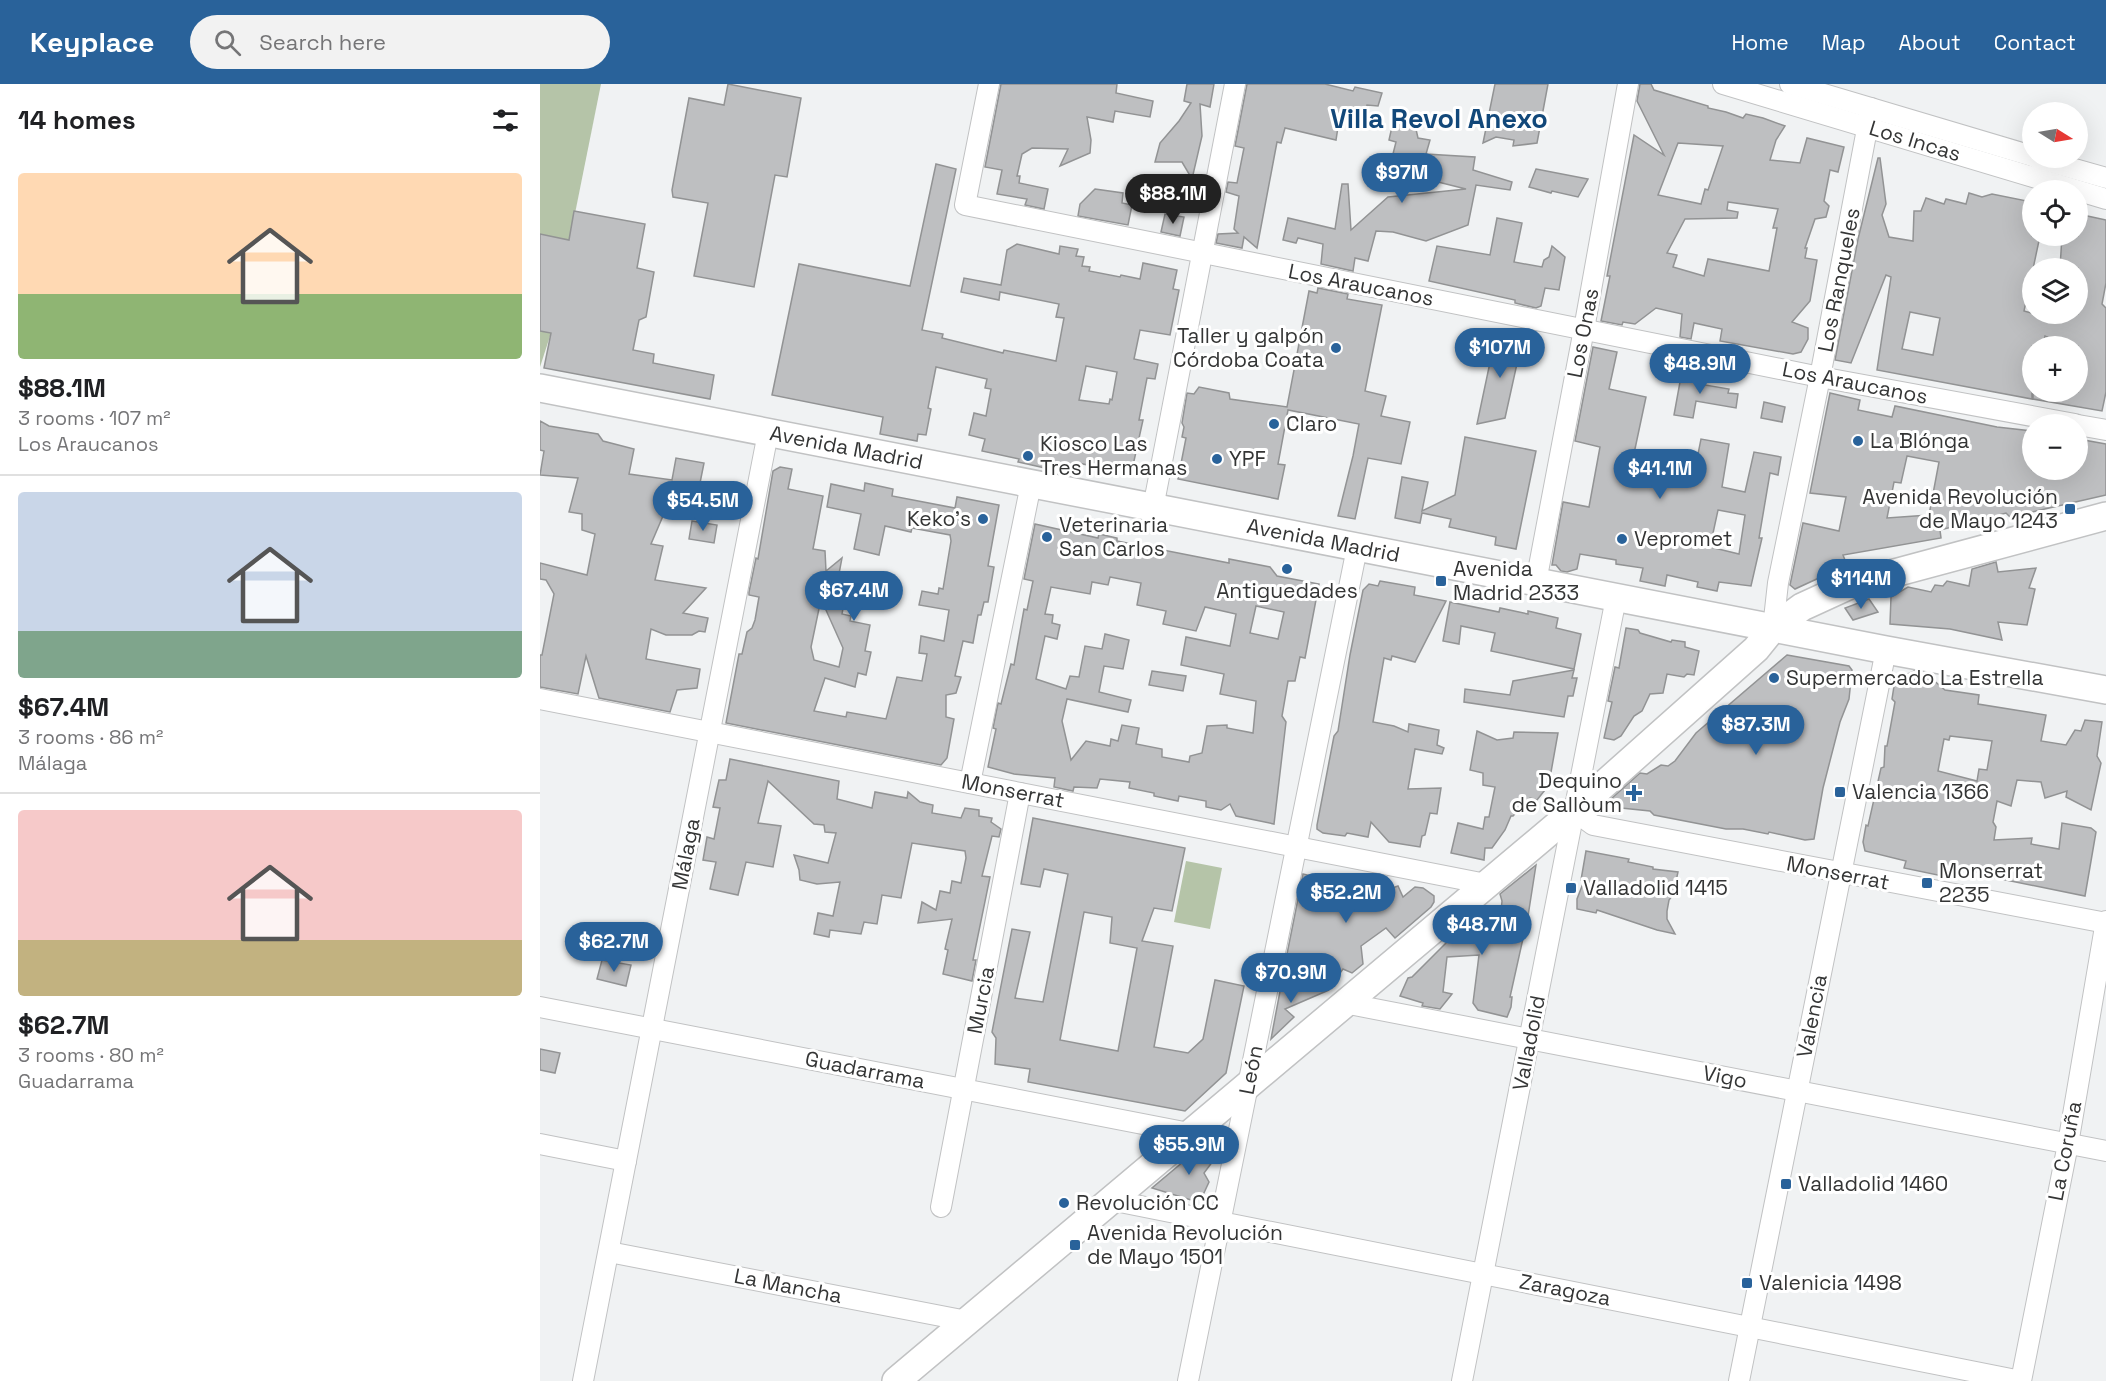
<!DOCTYPE html>
<meta charset="utf-8">
<style>
body{margin:0;font-family:"Space Grotesk",sans-serif;background:#f2f2f2;color:#202124;height:100vh;display:flex;flex-direction:column;font-size:22px;white-space:nowrap}
*{box-sizing:border-box;margin:0}
p{font-size:20px;color:#757577}
.icon{flex:none;width:33px;height:33px;fill:none;stroke:currentColor;stroke-width:2;stroke-linecap:round;stroke-linejoin:round}
.map{position:relative;flex:1;overflow:hidden}
.side{display:flex;flex-direction:column;background:#fff;width:540px}
.side>*{flex:none}
.needle{width:39px;rotate:101deg}
.fabs{position:absolute;left:1482px;top:18px;display:grid;gap:12px}
.fabs a{display:grid;place-items:center;width:66px;height:66px;border-radius:50%;background:#fff;box-shadow:0 6px 24px #0002;font-size:30px}
.price{position:absolute;translate:-50% -51px;padding:0 14px;border-radius:21px;background:#29629a;color:#fff;font-size:20px;line-height:39px;filter:drop-shadow(0 2px 3px #0008)}
.price::after{content:'';position:absolute;left:50%;top:36px;width:18px;height:14px;margin-left:-9px;background:inherit;clip-path:polygon(0 0,100% 0,50% 100%)}
.price.active{background:#222;color:#fff}
ul{padding:0;list-style:none}
li{display:grid;align-content:center;gap:12px;height:318px;padding:0 18px}
li+li{border-top:2px solid #e0e0e0}
li span{display:grid;place-items:center;height:186px;border-radius:6px;color:#555}
li>.icon{margin-inline-start:auto}
span .icon{width:108px;height:108px;fill:#fffc;stroke-width:1}
li b{font-size:26px}
h2{display:flex;justify-content:space-between;align-items:center;height:72px;padding:0 18px;font-size:26px}
header{display:flex;align-items:center;gap:36px;box-sizing:border-box;height:84px;padding:0 30px;background:#29629a;color:#fff}
header strong{font-size:28px}
nav{display:flex;gap:33px;margin-inline-start:auto;font-size:21px}
.search{width:420px;height:54px;background:#f2f2f2;display:flex;align-items:center;gap:15px;box-sizing:border-box;padding:0 21px;border-radius:33px;color:#757577;font-size:22px}
main{display:flex;flex:1;min-height:0}
.map>svg:first-child{display:block}
</style>
<header>
<strong>Keyplace</strong>
<div class="search"><svg class="icon" aria-label="search" viewBox="0 0 24 24"><circle cx="10" cy="10" r="6"/><path d="M15 15l6 6"/></svg>Search here</div>
<nav><a>Home</a><a>Map</a><a>About</a><a>Contact</a></nav>
</header>
<main>
<section class="side">
<h2>14 homes<svg class="icon" aria-label="filters" viewBox="0 0 24 24"><path d="M4 7h16M4 17h16"/><circle cx="9" cy="7" r="2"/><circle cx="15" cy="17" r="2"/></svg></h2>
<ul>
<li><span style="background:linear-gradient(#ffd9b3 65%,#8fb573 0)"><svg class="icon" aria-label="home" viewBox="0 0 24 24"><path d="M3 11l9-7 9 7M6 9v11h12V9"/></svg></span><div><b>$88.1M</b><p>3 rooms · 107 m²</p><p>Los Araucanos</p></div></li>
<li><span style="background:linear-gradient(#c9d6e8 75%,#7fa58c 0)"><svg class="icon" aria-label="home" viewBox="0 0 24 24"><path d="M3 11l9-7 9 7M6 9v11h12V9"/></svg></span><div><b>$67.4M</b><p>3 rooms · 86 m²</p><p>Málaga</p></div></li>
<li><span style="background:linear-gradient(#f6c9c9 70%,#c2b280 0)"><svg class="icon" aria-label="home" viewBox="0 0 24 24"><path d="M3 11l9-7 9 7M6 9v11h12V9"/></svg></span><div><b>$62.7M</b><p>3 rooms · 80 m²</p><p>Guadarrama</p></div></li>
</ul>
</section>
<div class="map">
<svg width="1566" height="1297" viewBox="0 0 1566 1297">
<rect width="100%" height="100%" fill="#f0f2f3"/>
<g fill="#b5c4a8">
<path d="M0 0H61L11 249 0 283Z"/>
<path d="M646 777 682 784 670 845 634 838Z"/>
</g>
<g fill="#bebfc1" stroke="#929394" stroke-width="1.5" fill-rule="evenodd">
<path d="M188 0 261 14 247 93 235 91 214 203 154 192 168 119 133 113 132 106 149 14 184 21Z"/>
<path d="M461 0H577L576 9 613 17 610 33 575 27 573 38 547 33 551 56 550 69 520 82 528 65 492 64 482 70 477 92H480L479 99 508 105 504 125 485 121 487 115 457 110 462 86 445 83Z"/>
<path d="M647 0H674L670 23 660 20 662 52 652 95 642 78H615L620 59 639 37 651 19 644 17Z"/>
<path d="M707 0H785L813 7 815 3 842 9 838 22 827 21 825 32 819 36 800 30 796 56 745 44 741 59 737 58 717 164 704 153 702 164 676 159 678 150 698 149 694 145 699 112 686 108 688 98 697 99 704 64 695 62Z"/>
<path d="M955 0H1008L997 59 973 62 974 56 956 53 943 59Z"/>
<path d="M1100 0H1111L1114 6 1168 22V24L1186 28 1203 34 1206 30 1223 34 1245 42 1236 56 1230 76 1260 79 1267 54 1304 63 1298 88 1290 86 1284 117 1289 122 1286 133 1275 135 1265 164H1267L1265 174 1277 176 1270 217 1252 238 1268 244V255L1261 268 1253 270 1180 257 1182 245 1154 239 1151 255 1140 253 1142 230 1116 224 1095 240 1083 238 1082 241 1061 237 1070 192H1067L1094 51 1124 71 1097 17ZM1138 59 1183 62 1168 106 1165 105 1161 120 1118 111ZM1188 118 1238 125 1233 144H1237L1229 187 1168 175 1164 192 1133 183 1137 171 1127 169 1145 135 1197 134 1198 128 1187 126Z"/>
<path d="M853 38 875 41 878 54 890 56 886 70 935 73 933 86 972 98 970 106 936 101 928 141 886 157 853 148 836 147 828 177 815 174 813 187 781 180 783 160 758 154 756 159 743 156 748 134 795 145 802 100H808L811 146 848 113 926 105 858 88 861 75 853 70 856 58 849 56Z"/>
<path d="M1338 74H1340L1346 120 1342 131 1349 153 1373 157 1374 127H1381L1386 114 1404 120 1406 115 1426 120 1429 109 1442 113 1452 110 1492 118V152H1500L1484 227 1521 237 1522 230H1538V184H1520L1522 152H1538V130L1566 136V199L1562 220 1566 224V308L1562 327 1493 315V308H1538V262H1528L1505 252 1503 262H1492V315L1337 286 1351 193 1346 191 1311 279 1295 276 1318 155ZM1370 228 1400 234 1393 271 1362 265Z"/>
<path d="M396 80 416 85 382 246 403 250 402 254 463 269 464 266 516 277 524 234 516 233 519 220 460 208 459 216 421 208 424 194 461 201 467 166 477 160 519 170 520 162 538 165 536 172 544 173 542 182 550 183 549 187 580 193 581 191 600 195 603 179 637 186 633 205 639 206 630 251 600 246 594 275 618 280 615 295 607 294 599 336H603L592 386 571 381 570 386 534 378 532 390 478 378 479 375 442 367 445 355 429 351 434 329 446 332 451 305 445 304 447 295 396 283 388 324 391 325 386 351 378 350 377 357 340 350 343 333 232 311 259 180 370 202ZM546 282 577 288 572 316 570 315 569 320 539 316Z"/>
<path d="M996 85 1048 95 1038 113 1012 107 1011 109 989 103Z"/>
<path d="M555 105 583 109 582 119 592 121 588 141 538 132 540 120Z"/>
<path d="M34 127 105 140 97 184 114 188 106 233 99 236 93 266 114 270 113 279 174 291 170 315 4 284 11 249 0 247V150L29 156Z"/>
<path d="M625 130 644 133 640 152 621 148Z"/>
<path d="M957 134 982 139 974 178 1002 183 1004 176 1009 173 1012 162 1025 173 1019 206 1005 204 1001 222 996 224 975 219V216L889 197 897 162 950 171Z"/>
<path d="M778 204 808 210 807 215 842 221 825 307 846 312 841 332 870 338 861 380 828 374 815 435 798 432 813 372 819 340 748 326 738 380 745 381 738 415 638 395 646 354 642 353 644 343 642 339 647 309 654 310 659 303 689 309 690 315 747 323 769 207 777 209Z"/>
<path d="M956 250 982 257 965 334 937 340Z"/>
<path d="M1053 263 1077 268 1069 305 1106 313 1092 379 1132 386 1133 377 1156 380 1161 355 1189 360 1182 403 1205 408 1214 368 1241 373 1238 391 1230 389 1219 454H1222L1211 502 1179 498 1177 507 1157 503 1158 498 1127 491 1125 502 1100 497 1103 484 1076 480V476L1040 470 1037 485 1027 488 1021 487 1016 481H1012L1023 418 1049 423 1060 363 1035 357ZM1178 426 1205 431 1199 470 1170 463Z"/>
<path d="M1142 287 1161 291 1159 300 1189 305 1188 309 1198 310 1196 324 1156 317 1153 334 1134 331Z"/>
<path d="M1290 309 1320 316 1318 326 1352 333 1355 322 1457 343 1492 347V386H1538V355L1566 360V411L1470 433 1466 429 1400 446 1401 454 1303 471 1307 481 1255 505 1250 501 1263 439 1299 447 1306 413 1270 409ZM1367 372 1399 378 1389 431 1347 434 1354 398 1361 399Z"/>
<path d="M1224 318 1245 323 1242 338 1221 334Z"/>
<path d="M0 337 9 342 58 350 63 357 94 365 89 390 132 396 136 374 164 379 159 404 162 406 157 420 129 418 111 460 123 462 115 496 166 504 143 529 168 534 165 548 159 547 152 551H126L111 545 106 575 160 585 157 604 137 606 130 628 59 614 46 572 38 610 0 603V571H2L14 510 6 496 0 495V479L47 491 55 450 42 446V430L29 428 38 394 0 391 4 367 0 366Z"/>
<path d="M925 353 996 367 976 465 955 461 956 453 909 443 911 435 882 429 880 439 855 434 862 393 888 398 882 427 915 411Z"/>
<path d="M240 383 252 385 248 405 283 412 273 465 285 467 286 487 302 474 294 516 304 519 302 530 311 532 310 537 330 541 325 567 331 568 326 591 318 589 315 603 285 594 274 627 306 633 307 628 346 635 357 593 382 597 387 570 379 569 381 552 404 557 409 526 379 521 382 507 398 510 399 504 403 505 411 457 410 451 372 444 371 448 345 442 339 471 314 465 321 430 287 423 291 400 324 407 325 399 353 405 352 412 415 424 417 413 459 421 448 482 454 483 448 518H444L441 531H438L433 559 423 557 415 592 421 593 416 609 406 611V633L414 635 407 674 401 681 186 639 199 570H202L207 548 212 544 215 536 219 513 209 511V508L216 474 218 475 233 387ZM281 515 303 564 299 583 274 576 271 563Z"/>
<path d="M152 437 177 441 174 459 149 455Z"/>
<path d="M495 440 558 454 559 450 577 454V457L689 479V475L730 483 737 492 779 500 765 574 760 573 755 597H748L742 632 746 638 734 740 696 732 690 720 681 726 666 723V717L639 712 638 717 614 712V709L589 704 590 698 560 695 557 704 534 703 533 707 514 703 515 694 474 690 448 683 456 645 453 644 458 619 461 620 471 580 474 581 484 525 487 526 493 497 484 495ZM570 493 601 499 597 521 626 527 623 540 656 547 665 523 696 530 690 562 646 553 641 581 684 590 680 610 716 617 713 649 687 644V641L667 642 662 669 650 672 649 678 622 673V665L596 660 599 644 582 641 578 657 571 655 570 662 546 657 531 676 522 637 527 615 588 628 591 616 559 608 564 582 583 585 589 556 565 550 562 565 545 562 539 593 530 592 526 605 496 595 505 552 517 555 520 541 512 539 513 531 505 530 511 503 550 510 552 498 568 501ZM716 522 744 528 738 555 710 549Z"/>
<path d="M1456 478 1458 488 1496 484 1489 504 1495 505 1487 541 1458 538 1462 556 1410 545 1350 540 1351 513 1368 503 1391 508 1395 501 1403 502 1407 497 1429 502 1432 485Z"/>
<path d="M840 497 875 503 874 511 906 517 875 578 852 572 851 576 844 574 833 638 854 642 868 648 869 640 899 646 897 661 904 664 902 670 875 665 868 705 901 704 897 730 890 729 885 751 882 752 880 763 849 758 831 738 828 753 807 749 805 752 783 749 777 745V741L794 652 798 647 810 571 823 506 829 500 838 502Z"/>
<path d="M1329 515 1338 528 1313 536 1305 524Z"/>
<path d="M910 518 959 528 960 524 988 530V527L1018 534 1016 544 1041 550 1034 585 951 567 955 549 921 542 919 560 903 557Z"/>
<path d="M1086 544 1098 546 1100 549 1131 558 1132 556 1145 558V563L1159 567 1154 591 1147 590 1144 593 1127 590 1123 609 1110 610 1102 627 1094 632 1081 652 1074 656 1064 654 1072 618 1068 617 1075 583 1079 584Z"/>
<path d="M1247 571 1309 582 1312 586 1309 615 1300 638 1283 704 1274 755 1265 756 1229 748 1228 750 1203 745H1186L1114 731 1110 727 1081 724 1073 720 1071 715 1100 689 1107 690 1121 681 1128 682 1135 677 1156 649Z"/>
<path d="M1034 586 1032 594H1037L1033 612H1028L1024 633 924 618 925 605 970 611 973 597Z"/>
<path d="M612 587 646 592 643 607 609 601Z"/>
<path d="M1374 587 1376 588 1375 593 1392 595 1405 606 1439 611 1438 620 1506 631 1501 657 1526 661 1535 646 1541 647 1545 636 1562 638 1557 672 1561 679 1551 726 1526 713 1527 707 1505 714 1501 698 1477 696 1471 722 1457 717 1453 738 1456 743 1454 756 1492 754 1491 760 1519 765 1522 739 1551 744 1556 748 1545 812 1446 792 1447 789 1410 785 1407 793 1364 784 1366 777 1325 767 1323 758 1326 741 1328 742 1341 684 1344 683 1345 662H1347L1355 618 1352 615 1355 596ZM1410 652 1452 657 1447 686 1439 685 1437 697 1398 687 1404 655 1409 656Z"/>
<path d="M937 647 957 656 973 654 974 648 1018 649 1008 705 1005 706 997 716 990 714 973 732H971L965 746 952 764H945L944 776 911 769 918 739 943 745 945 733H949L955 703 943 701V689L930 686Z"/>
<path d="M190 675 299 697 297 715 332 724 335 708 367 714 368 708 380 718 393 721 392 729 421 734 425 724 439 726V732L452 734 451 738 461 745 459 753 452 752 442 792 450 793 433 876H436L432 897 403 890 408 866 405 865 412 835 378 839 382 818 396 826 400 807 410 809 412 797 421 799 426 774 425 767 372 759 361 814 342 811 337 840 324 838 321 850 290 846 289 853 274 850 278 829 293 832 300 798 277 800 260 796 259 786 254 771 288 779 296 749 285 748 284 741 274 740 228 697 218 739 241 742 233 783 206 778 198 811 170 805 176 778 163 776 167 753 174 755 180 724 173 723 179 696H186Z"/>
<path d="M493 734 645 764 632 827 614 824 602 857 633 862 614 963 648 969 663 955 675 896 704 902 686 989 645 1027 488 998 490 985 455 980 456 954 452 948 472 845 490 848 475 914 503 918 528 790 504 785 500 803 481 800ZM544 828 572 833 570 859 597 864 578 967 520 956Z"/>
<path d="M1046 767 1089 775 1088 778 1113 783V785L1138 788 1133 811 1129 816 1127 827V835L1135 850 1117 846 1057 826 1056 829 1037 825V815L1044 797 1041 796Z"/>
<path d="M996 781 988 832 970 913H972L971 923 967 933 938 926 933 919 939 871 907 873 903 908 912 910 900 925 882 922 883 919 860 912 868 894 872 893 917 848 940 851 944 836 960 838 962 817 960 810Z"/>
<path d="M763 790 779 794 781 790 810 795 808 800 847 806 858 802 863 813 875 803 883 804 894 812V818L891 823 855 854 846 844 821 862 823 880 812 889 803 885 788 905 745 880Z"/>
<path d="M62 876 91 881 86 902 57 895Z"/>
<path d="M741 902 789 906 745 925 754 933 731 955Z"/>
<path d="M0 965 20 969 15 989 0 986Z"/>
<path d="M662 1062H670L673 1077 664 1089 669 1098 663 1111 651 1116 612 1104Z"/>
</g>
<g fill="none" stroke-linecap="round" stroke-linejoin="round">
<g stroke="#c1c2c3" stroke-width="22">
<g id="street">
<path d="M449 0 425 121 1280 293 1535 340"/>
<path d="M1183 0 1566 115"/>
<path d="M1250 0 1492 72"/>
<path d="M1496 74 1566 94"/>
<path d="M1538 341 1566 346"/>
<path d="M613 424 695 0"/>
<path d="M996 498 1044 245 1088 0"/>
<path d="M1233 544 1238 499 1280 293 1331 24"/>
<path d="M0 615 946 800"/>
<path d="M430 699 491 400"/>
<path d="M1034 727 1053 741 1566 839"/>
<path d="M804 919 1566 1067"/>
<path d="M0 923 649 1049"/>
<path d="M0 1060 86 1077"/>
<path d="M570 1116 1481 1297"/>
<path d="M401 1123 480 709"/>
<path d="M69 1168 427 1237"/>
<path d="M43 1297 228 349"/>
<path d="M648 1297 817 464"/>
<path d="M922 1297 1076 514"/>
<path d="M1199 1297 1346 566"/>
<path d="M1481 1297 1528 1060 1566 837"/>
</g>
</g>
<g stroke="#c1c2c3" stroke-width="30">
<g id="secondary">
<path id="s1" d="M0 304 1346 566 1566 606"/>
<path d="M356 1297 1034 727 1216 565 1233 544 1262 523 1310 501 1566 432"/>
</g>
</g>
<use href="#street" stroke="#fff" stroke-width="20"/>
<use href="#secondary" stroke="#fff" stroke-width="27"/>
</g>
<g fill="#29629a" stroke="#fff" stroke-width="2">
<circle cx="796" cy="264" r="6"/>
<circle cx="734" cy="340" r="6"/>
<circle cx="1318" cy="357" r="6"/>
<circle cx="488" cy="372" r="6"/>
<circle cx="677" cy="375" r="6"/>
<rect x="1524" y="419" width="12" height="12" rx="3"/>
<circle cx="443" cy="435" r="6"/>
<circle cx="507" cy="453" r="6"/>
<circle cx="1082" cy="455" r="6"/>
<circle cx="747" cy="485" r="6"/>
<rect x="895" y="491" width="12" height="12" rx="3"/>
<circle cx="1234" cy="594" r="6"/>
<rect x="1294" y="702" width="12" height="12" rx="3"/>
<path d="M1091 700h6v6h6v6h-6v6h-6v-6h-6v-6h6z"/>
<rect x="1381" y="793" width="12" height="12" rx="3"/>
<rect x="1025" y="798" width="12" height="12" rx="3"/>
<rect x="1240" y="1094" width="12" height="12" rx="3"/>
<circle cx="524" cy="1119" r="6"/>
<rect x="529" y="1155" width="12" height="12" rx="3"/>
<rect x="1201" y="1193" width="12" height="12" rx="3"/>
</g>
<g text-anchor="middle" stroke-width="6" stroke-linejoin="round" paint-order="stroke">
<g font-size="21" fill="#343535" stroke="#fff">
<text transform="translate(1375 57) rotate(17)" y="7">Los Incas</text>
<text transform="translate(1299 196) rotate(-79)" y="7">Los Ranqueles</text>
<text transform="translate(821 201) rotate(11)" y="7">Los Araucanos</text>
<text transform="translate(1043 249) rotate(-79)" y="7">Los Onas</text>
<text transform="translate(1315 299) rotate(11)" y="7">Los Araucanos</text>
<text dy="7" stroke="none"><textPath href="#s1" startOffset="312">Avenida Madrid</textPath></text>
<text dy="7" stroke="none"><textPath href="#s1" startOffset="798">Avenida Madrid</textPath></text>
<text transform="translate(473 707) rotate(11)" y="7">Monserrat</text>
<text transform="translate(146 770) rotate(-79)" y="7">Málaga</text>
<text transform="translate(1298 789) rotate(11)" y="7">Monserrat</text>
<text transform="translate(441 916) rotate(-79)" y="7">Murcia</text>
<text transform="translate(1272 932) rotate(-79)" y="7">Valencia</text>
<text transform="translate(989 959) rotate(-79)" y="7">Valladolid</text>
<text transform="translate(325 986) rotate(11)" y="7">Guadarrama</text>
<text transform="translate(711 986) rotate(-79)" y="7">León</text>
<text transform="translate(1185 993) rotate(11)" y="7">Vigo</text>
<text transform="translate(1525 1067) rotate(-79)" y="7">La Coruña</text>
<text transform="translate(248 1202) rotate(11)" y="7">La Mancha</text>
<text transform="translate(1025 1206) rotate(11)" y="7">Zaragoza</text>
</g>
<g font-size="21" fill="#343535" stroke="#fff" text-anchor="start">
<text x="784" y="259" text-anchor="end">Taller y galpón<tspan x="784" dy="24">Córdoba Coata</tspan></text>
<text x="746" y="347">Claro</text>
<text x="1330" y="364">La Blónga</text>
<text x="500" y="367">Kiosco Las<tspan x="500" dy="24">Tres Hermanas</tspan></text>
<text x="689" y="382">YPF</text>
<text x="1518" y="420" text-anchor="end">Avenida Revolución<tspan x="1518" dy="24">de Mayo 1243</tspan></text>
<text x="431" y="442" text-anchor="end">Keko's</text>
<text x="519" y="448">Veterinaria<tspan x="519" dy="24">San Carlos</tspan></text>
<text x="1094" y="462">Vepromet</text>
<text x="913" y="492">Avenida<tspan x="913" dy="24">Madrid 2333</tspan></text>
<text x="747" y="514" text-anchor="middle">Antiguedades</text>
<text x="1246" y="601">Supermercado La Estrella</text>
<text x="1082" y="704" text-anchor="end">Dequino<tspan x="1082" dy="24">de Sallòum</tspan></text>
<text x="1312" y="715">Valencia 1366</text>
<text x="1399" y="794">Monserrat<tspan x="1399" dy="24">2235</tspan></text>
<text x="1043" y="811">Valladolid 1415</text>
<text x="1258" y="1107">Valladolid 1460</text>
<text x="536" y="1126">Revolución CC</text>
<text x="547" y="1156">Avenida Revolución<tspan x="547" dy="24">de Mayo 1501</tspan></text>
<text x="1219" y="1206">Valenicia 1498</text>
</g>
<g font-size="27" font-weight="bold" fill="#12487a" stroke="#fff">
<text x="899" y="44">Villa Revol Anexo</text>
</g>
</g>
</svg>
<div class="fabs">
<a><svg class="needle" viewBox="-14 -14 28 28"><path d="M0-13l5 13h-10z" fill="#e53935"/><path d="M0 13l5-13h-10z" fill="#757577"/></svg></a>
<a><svg class="icon" aria-label="locate" viewBox="0 0 24 24"><circle cx="12" cy="12" r="6"/><path d="M12 2v4M12 18v4M2 12h4M18 12h4"/></svg></a>
<a><svg class="icon" aria-label="layers" viewBox="0 0 24 24"><path d="M12 4l9 5-9 5-9-5zM3 14l9 5 9-5"/></svg></a>
<a>+</a>
<a>−</a>
</div>
<b class="price" style="left:862px;top:120px">$97M</b>
<b class="price active" style="left:633px;top:141px">$88.1M</b>
<b class="price" style="left:960px;top:295px">$107M</b>
<b class="price" style="left:1160px;top:311px">$48.9M</b>
<b class="price" style="left:1120px;top:416px">$41.1M</b>
<b class="price" style="left:163px;top:448px">$54.5M</b>
<b class="price" style="left:1321px;top:526px">$114M</b>
<b class="price" style="left:314px;top:538px">$67.4M</b>
<b class="price" style="left:1216px;top:672px">$87.3M</b>
<b class="price" style="left:806px;top:840px">$52.2M</b>
<b class="price" style="left:942px;top:872px">$48.7M</b>
<b class="price" style="left:74px;top:889px">$62.7M</b>
<b class="price" style="left:751px;top:920px">$70.9M</b>
<b class="price" style="left:649px;top:1092px">$55.9M</b>
</div>
</main>
